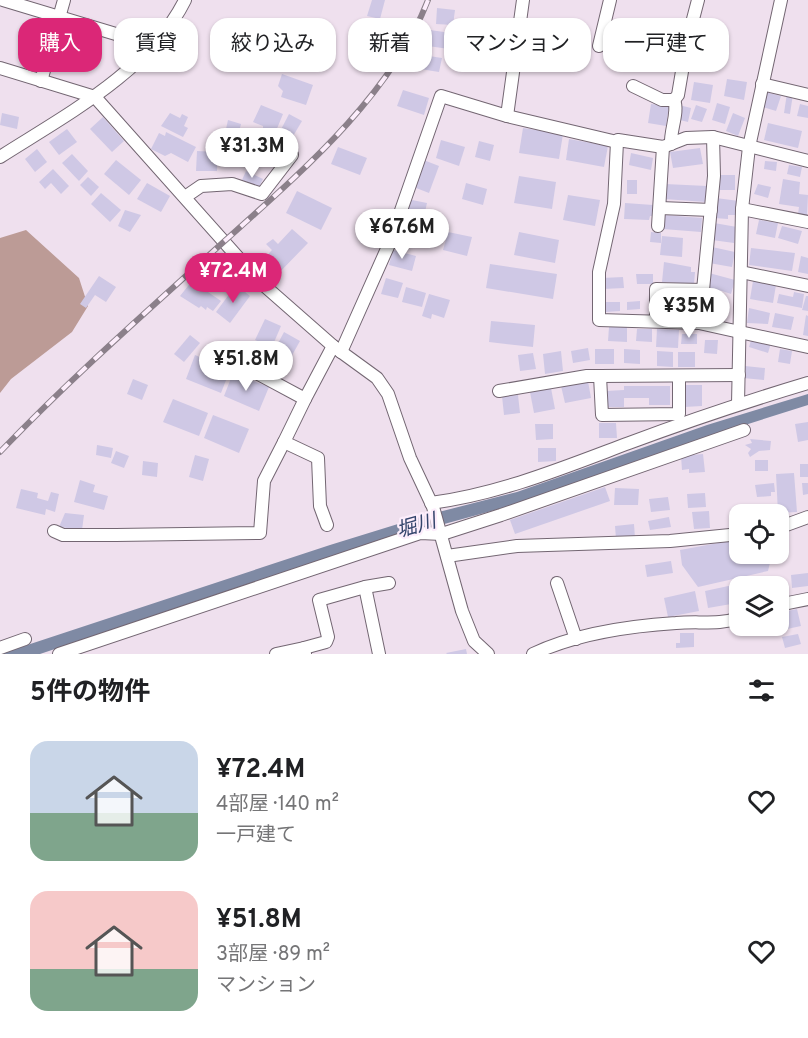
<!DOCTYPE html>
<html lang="ja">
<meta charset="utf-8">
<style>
body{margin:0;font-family:Overpass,"Noto Sans JP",sans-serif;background:#f2f2f2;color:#202124;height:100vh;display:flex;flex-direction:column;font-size:22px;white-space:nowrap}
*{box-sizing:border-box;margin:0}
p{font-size:20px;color:#757577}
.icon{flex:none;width:33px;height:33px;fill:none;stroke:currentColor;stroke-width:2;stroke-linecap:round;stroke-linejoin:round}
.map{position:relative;height:654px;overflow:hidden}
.details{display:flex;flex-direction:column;background:#fff;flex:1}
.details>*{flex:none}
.guide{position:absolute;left:18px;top:18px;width:772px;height:54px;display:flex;gap:12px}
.controls{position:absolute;left:729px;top:504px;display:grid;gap:12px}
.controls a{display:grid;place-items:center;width:60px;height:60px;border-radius:12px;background:#fff;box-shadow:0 2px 4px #0004;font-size:30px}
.price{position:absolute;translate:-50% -51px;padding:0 14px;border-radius:21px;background:#fff;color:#222;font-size:20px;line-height:39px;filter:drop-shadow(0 2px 3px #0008)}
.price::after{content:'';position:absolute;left:50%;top:36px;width:18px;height:14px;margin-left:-9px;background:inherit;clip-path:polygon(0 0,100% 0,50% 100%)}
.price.current{background:#db2777;color:#fff}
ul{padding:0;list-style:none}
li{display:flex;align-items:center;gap:18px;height:150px;padding:0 30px}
li span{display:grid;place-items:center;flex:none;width:168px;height:120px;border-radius:18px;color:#555}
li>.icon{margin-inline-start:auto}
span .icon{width:72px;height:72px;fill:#fffc;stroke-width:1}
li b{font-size:26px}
h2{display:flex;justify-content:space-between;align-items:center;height:72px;padding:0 30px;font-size:26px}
.chip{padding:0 21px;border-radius:18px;background:#fff;box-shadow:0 2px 4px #0004;font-size:21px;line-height:54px}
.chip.current{background:#db2777;color:#fff}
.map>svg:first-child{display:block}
</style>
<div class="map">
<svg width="808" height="654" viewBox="0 0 808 654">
<rect width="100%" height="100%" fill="#efe0ee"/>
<path fill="#bc9b96" d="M26 230 79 278 88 306 72 332 11 379 0 393V238Z"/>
<path fill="#7f8aa4" d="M808 394V405L685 444 506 507 350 550 40 654H0L330 545 427 515 517 492 707 425Z"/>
<g fill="#cfc8e5">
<path d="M372 0H385L380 19 367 16Z"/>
<path d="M437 8 455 10 453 25 436 24Z"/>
<path d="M430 30 451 33 449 49 428 46Z"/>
<path d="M416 54 442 58 439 72 414 68Z"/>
<path d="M282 74 313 85 306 105 281 97 283 91 278 86Z"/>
<path d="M727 79 747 82 744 100 724 96Z"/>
<path d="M694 82 713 85 710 103 691 100Z"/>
<path d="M403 90 429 98 424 115 397 106Z"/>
<path d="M765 92 781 96 776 111 760 106Z"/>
<path d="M787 93 793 94 790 114 784 113Z"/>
<path d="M717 103 730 107 725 124 712 120Z"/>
<path d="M651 104 669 106 666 126 648 123Z"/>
<path d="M800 104 808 106V118L797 116Z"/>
<path d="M261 105 283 114 276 131 270 128 267 131 263 130V126L253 122Z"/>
<path d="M679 105 691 108 688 122 676 119Z"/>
<path d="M696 105 707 109 702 122 691 119Z"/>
<path d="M2 113 19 117 17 129 0 125Z"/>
<path d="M170 113 180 118 182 114 188 117 184 126 188 128 183 137 161 126Z"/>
<path d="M733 113 745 118 738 136 726 131Z"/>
<path d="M289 114 302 121 289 143 275 141Z"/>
<path d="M103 117 124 141 112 152 90 129Z"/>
<path d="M228 120 241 124 239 132 226 129Z"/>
<path d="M768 123 802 131 798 148 764 140Z"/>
<path d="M523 128 563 134 559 159 519 153Z"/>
<path d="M67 129 77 142 59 155 49 142Z"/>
<path d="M166 132 196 147 188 162 171 153 165 156 151 149 159 133 165 136Z"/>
<path d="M569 139 608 146 604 167 566 160Z"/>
<path d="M222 140 246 142 244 164 220 162Z"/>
<path d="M441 140 465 147 459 166 436 158Z"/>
<path d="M479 141 494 145 490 161 475 157Z"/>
<path d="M338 147 367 158 360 175 331 164Z"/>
<path d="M700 148 703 164 673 168 670 152Z"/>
<path d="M37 149 47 162 35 172 25 159Z"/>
<path d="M197 151 218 152 217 171H196Z"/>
<path d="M631 153 653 158 651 170 629 165Z"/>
<path d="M72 154 88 171 79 181 62 163Z"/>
<path d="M421 159 439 166 429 193 411 186Z"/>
<path d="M116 160 141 180 129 195 104 174Z"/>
<path d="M765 161 777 162 776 171 764 169Z"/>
<path d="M789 165 802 167 800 177 787 174Z"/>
<path d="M53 169 69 186 61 194 51 183 45 189 39 182Z"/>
<path d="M246 171 263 179 259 187 242 180Z"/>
<rect x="717" y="175" width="18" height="15"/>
<path d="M519 176 556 182 552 209 514 203Z"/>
<path d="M88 177 99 187 91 196 80 185Z"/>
<path d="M783 179 800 182 799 194 808 195 807 216 798 214 799 207 779 204Z"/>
<rect x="627" y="180" width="10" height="14"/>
<path d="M147 183 170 196 161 212 137 199Z"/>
<path d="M466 183 487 189 483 205 462 199Z"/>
<path d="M665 184 707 186 706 202 664 199Z"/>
<path d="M758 184 771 187 768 198 754 194Z"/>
<path d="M297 191 332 208 321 230 286 213Z"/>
<path d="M101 193 121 210 110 222 91 204Z"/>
<path d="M568 195 600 200 595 226 563 220Z"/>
<path d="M716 198 739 201 737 215H728V219L714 218Z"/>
<path d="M407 199 427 203 423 221 404 217Z"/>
<path d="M625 203 653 205V216H650L649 220 624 219Z"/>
<path d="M125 210 141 215 130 232 118 226Z"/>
<path d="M664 215 702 218 701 232 663 229Z"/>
<path d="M759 220 778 223 775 238 756 234Z"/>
<path d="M714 223 737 227 734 243 712 240Z"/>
<path d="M420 225 436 229 433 242 417 239Z"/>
<path d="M782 226 802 231 798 244 778 238Z"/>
<path d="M292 229 308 243 274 278 259 264 272 250 266 244 273 239 278 244Z"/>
<path d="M448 232 472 237 467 256 443 250Z"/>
<path d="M519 232 559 240 555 263 514 255Z"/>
<path d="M651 232 661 233V243L650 242Z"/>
<path d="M662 236 683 238 682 257 660 255Z"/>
<path d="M712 247 735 252 732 267 709 263Z"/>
<path d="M751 248 795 253 792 271 749 265Z"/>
<path d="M393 250 416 256 412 271 389 265Z"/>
<path d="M801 256 808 258V274L798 272Z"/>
<path d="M664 262 691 267V272H695L694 284 662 282Z"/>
<path d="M490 264 557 274 553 299 486 288Z"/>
<path d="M709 273 735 280 731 294 719 290 718 295 704 291Z"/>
<path d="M636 274H653V284H637Z"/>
<path d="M99 276 116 287 106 302 95 295 86 308 80 304Z"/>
<path d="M623 277 624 288 603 289 602 278Z"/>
<path d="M386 278 403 283 398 298 381 294Z"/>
<path d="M192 281 221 301 213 311 207 307 206 310 201 306 199 308 180 296Z"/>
<path d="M753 281 776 285 773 303 750 299Z"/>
<path d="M236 285 250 296 230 323 216 312Z"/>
<path d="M406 287 426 293 422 307 402 302Z"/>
<path d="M794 292 804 294 802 308 777 303 779 294 793 297Z"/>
<path d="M429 294 450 300 444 318 432 314 431 319 422 316Z"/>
<path d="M673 294H684V309H674V317L660 318 659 302 674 301Z"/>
<path d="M806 296H808V311L802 310Z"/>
<path d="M702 297 703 308 688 309 687 298Z"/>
<path d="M705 297H715L716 312H705Z"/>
<path d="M640 301V309L627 310V302Z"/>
<path d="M606 302H620V311L606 312Z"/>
<path d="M749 308 770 313 768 324 747 323Z"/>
<path d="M775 313 794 317 791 330 772 327Z"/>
<path d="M806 315 808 316V336L803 335Z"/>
<path d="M265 319 281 326 272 347 255 340Z"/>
<path d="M491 321 535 325 533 347 489 342Z"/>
<path d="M609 327H627V342L608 341Z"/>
<path d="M637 329H652V342L636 341Z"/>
<path d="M657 329 679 330 678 348 656 347Z"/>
<path d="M284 332 300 341 290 359 274 351Z"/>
<path d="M682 334H697V344H681Z"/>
<path d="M190 335 200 343 184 362 174 354Z"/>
<path d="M752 337 771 343 768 353 749 347Z"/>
<path d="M705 340H718L717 354 704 353Z"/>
<path d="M261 347 273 353 267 367 255 362Z"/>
<path d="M588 348 590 360 573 363 571 351Z"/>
<rect x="595" y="349" width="19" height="15"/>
<path d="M624 349 640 350V364L624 363Z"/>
<path d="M780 349 792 351 790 364 778 362Z"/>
<path d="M561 351 563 371 545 374 543 354Z"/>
<path d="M657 351 673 352V367L657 366Z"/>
<rect x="678" y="352" width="17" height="15"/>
<path d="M533 353 536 369 520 371 518 355Z"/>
<path d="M195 355 230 370 221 393 186 379Z"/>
<path d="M277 357 287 362 281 374 271 369Z"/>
<path d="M745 366 765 368 764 380 743 378Z"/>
<path d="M233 373 269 387 259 411 224 396Z"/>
<path d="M133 379 148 385 142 400 127 394Z"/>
<path d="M588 381 591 398 565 403 561 386Z"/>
<path d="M684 385H702V406L684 407Z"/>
<path d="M624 386H670V405H649V398H624V407H606V391L624 390Z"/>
<path d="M551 388 555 409 534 413 530 392Z"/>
<path d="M518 395 520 413 504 415 502 396Z"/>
<path d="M173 399 208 413 199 436 163 422Z"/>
<path d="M213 415 249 429 239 453 204 438Z"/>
<path d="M808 422V440L798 442 795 424Z"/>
<path d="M599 423H616L617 438H599Z"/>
<path d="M535 424H553V439L536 440Z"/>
<path d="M750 439 771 441 770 450 759 451 750 457 748 453 751 449 745 445 752 443Z"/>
<path d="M97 445 113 448 111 458 96 455Z"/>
<path d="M538 448H556V461L538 462Z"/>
<path d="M116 451 129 456 124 468 111 463Z"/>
<path d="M703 454 705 472 689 473V469L682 470 681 456Z"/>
<path d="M195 455 209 459 203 481 189 477Z"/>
<rect x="755" y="460" width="13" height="11"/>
<path d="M143 461 158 463 157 477 142 475Z"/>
<rect x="800" y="464" width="8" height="13"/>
<path d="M794 473 797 512 778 513 776 474Z"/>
<path d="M80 480 95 485 93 492 108 496 104 510 74 502Z"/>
<path d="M774 483 775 492H771V496L757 497 755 485Z"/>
<path d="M802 483H808V494L803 495Z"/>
<path d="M605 487 610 501 515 534 510 520Z"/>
<path d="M615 488 639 489 638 505H614Z"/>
<path d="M21 489 38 493 37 498 48 501 51 492 59 494 55 512 46 509 45 515 16 508Z"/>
<path d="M705 493 706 507 688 508 687 494Z"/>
<path d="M668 497 670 510 651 512 649 499Z"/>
<path d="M709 511 710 528 694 529 692 512Z"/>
<path d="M65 513 84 515 82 530 59 527Z"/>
<path d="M669 517 671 527 650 530 648 521Z"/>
<path d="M634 524 635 538 616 539 615 526Z"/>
<path d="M784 532 786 548 778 551V533Z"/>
<path d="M740 539V554H772L768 571 698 587 682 565 680 550Z"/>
<path d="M671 561 673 573 647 577 645 565Z"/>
<path d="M808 573V586L792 588 791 575Z"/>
<path d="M781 580V591L778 592V586H765V581Z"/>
<path d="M733 585 737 603 708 608 705 591Z"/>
<path d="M695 591 699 611 668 617 664 598Z"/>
<path d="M797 609 801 626 778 631V613Z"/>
<path d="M680 633H694V647L676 648V643H680Z"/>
<path d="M798 634 801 644 785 648 782 637Z"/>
<path d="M466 649 467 654H447L446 653Z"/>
</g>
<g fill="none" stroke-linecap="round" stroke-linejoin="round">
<g stroke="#736672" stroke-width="14">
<g id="minor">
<path d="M3 0 139 41 148 48"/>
<path d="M599 46 610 0"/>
<path d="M0 68 95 97 259 281 333 346 377 378 388 394 410 458 433 507 462 611 474 641 488 654"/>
<path d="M41 81 64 0"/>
<path d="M762 84 808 95"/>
<path d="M633 86 662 100H674L678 95 687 42 698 0"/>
<path d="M507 116 523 0"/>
<path d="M617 142 614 204 599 272V320L699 323 808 347"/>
<path d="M671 144C670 130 679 112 674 100"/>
<path d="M0 157C64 116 150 71 185 0"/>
<path d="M185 197 201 186 232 184 262 194 292 155"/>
<path d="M660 208 711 210"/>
<path d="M742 209 808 222"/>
<path d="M658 226 663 147"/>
<path d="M741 272 808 286"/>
<path d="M656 321V289L703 290 714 176 713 137"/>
<path d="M341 352 390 242 441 96 507 116 617 142 618 140 663 147 686 138 713 137 808 161"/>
<path d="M225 356 305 399 333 346"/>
<path d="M600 376 739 375"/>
<path d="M499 391 587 376H600L602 415 679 414V376"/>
<path d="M305 399 284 442 318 458 320 506 327 525"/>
<path d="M738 404 742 209 749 147 781 0"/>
<path d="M431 503C500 494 565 467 629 443 688 421 748 401 808 383"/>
<path d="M778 528 808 517"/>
<path d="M54 531 63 535H116L260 533 264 481 284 442"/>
<path d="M447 556 517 546 670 541 740 534"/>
<path d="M557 583 576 639"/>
<path d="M365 587 379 654"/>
<path d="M778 605 808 599"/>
<path d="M0 648 25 639"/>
<path d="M304 648 326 642 328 637 319 600 365 587 389 583"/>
<path d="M59 654 420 533 442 534 501 515 744 430"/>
<path d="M276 654 304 648 305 654"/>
<path d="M533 654C575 634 629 626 676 623 698 621 719 625 740 618"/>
</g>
</g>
<use href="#minor" stroke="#fff" stroke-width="12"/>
<g stroke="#8b808a" stroke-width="6">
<path id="rail" d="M0 452C66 383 137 320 208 256 287 184 389 102 428 0"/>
</g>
<use href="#rail" stroke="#fcedfb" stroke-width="4" stroke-dasharray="11" stroke-linecap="butt"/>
</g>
<g text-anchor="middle" stroke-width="4.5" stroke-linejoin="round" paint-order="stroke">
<g font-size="20" font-style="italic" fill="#34456c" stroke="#fcedfb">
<text transform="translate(416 525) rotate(-16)" y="7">堀川</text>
</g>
</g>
</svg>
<div class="controls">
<a><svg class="icon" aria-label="locate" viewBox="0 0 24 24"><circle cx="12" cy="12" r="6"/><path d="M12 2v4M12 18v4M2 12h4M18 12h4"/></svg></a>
<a><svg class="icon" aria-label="layers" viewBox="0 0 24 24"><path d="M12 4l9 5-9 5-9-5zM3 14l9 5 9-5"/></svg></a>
</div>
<b class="price" style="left:252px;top:179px">¥31.3M</b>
<b class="price" style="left:402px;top:260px">¥67.6M</b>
<b class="price current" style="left:233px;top:304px">¥72.4M</b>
<b class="price" style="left:689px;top:339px">¥35M</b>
<b class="price" style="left:246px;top:392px">¥51.8M</b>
<div class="guide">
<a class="chip current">購入</a>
<a class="chip">賃貸</a>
<a class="chip">絞り込み</a>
<a class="chip">新着</a>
<a class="chip">マンション</a>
<a class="chip">一戸建て</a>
</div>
</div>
<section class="details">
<h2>5件の物件<svg class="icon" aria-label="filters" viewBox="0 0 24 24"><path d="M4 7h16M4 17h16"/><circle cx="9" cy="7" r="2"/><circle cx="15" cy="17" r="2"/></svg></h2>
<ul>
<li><span style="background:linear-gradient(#c9d6e8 60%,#7fa58c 0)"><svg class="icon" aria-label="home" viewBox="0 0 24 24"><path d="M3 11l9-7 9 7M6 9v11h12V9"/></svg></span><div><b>¥72.4M</b><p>4部屋 · 140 m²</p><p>一戸建て</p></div><svg class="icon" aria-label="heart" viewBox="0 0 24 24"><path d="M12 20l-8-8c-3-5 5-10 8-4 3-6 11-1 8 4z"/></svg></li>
<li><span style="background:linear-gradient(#f6c9c9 65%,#7fa58c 0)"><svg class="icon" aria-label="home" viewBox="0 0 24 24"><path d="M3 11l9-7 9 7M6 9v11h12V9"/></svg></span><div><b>¥51.8M</b><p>3部屋 · 89 m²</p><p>マンション</p></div><svg class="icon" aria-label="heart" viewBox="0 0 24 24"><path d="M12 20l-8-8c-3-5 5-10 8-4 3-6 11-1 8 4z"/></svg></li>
</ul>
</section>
